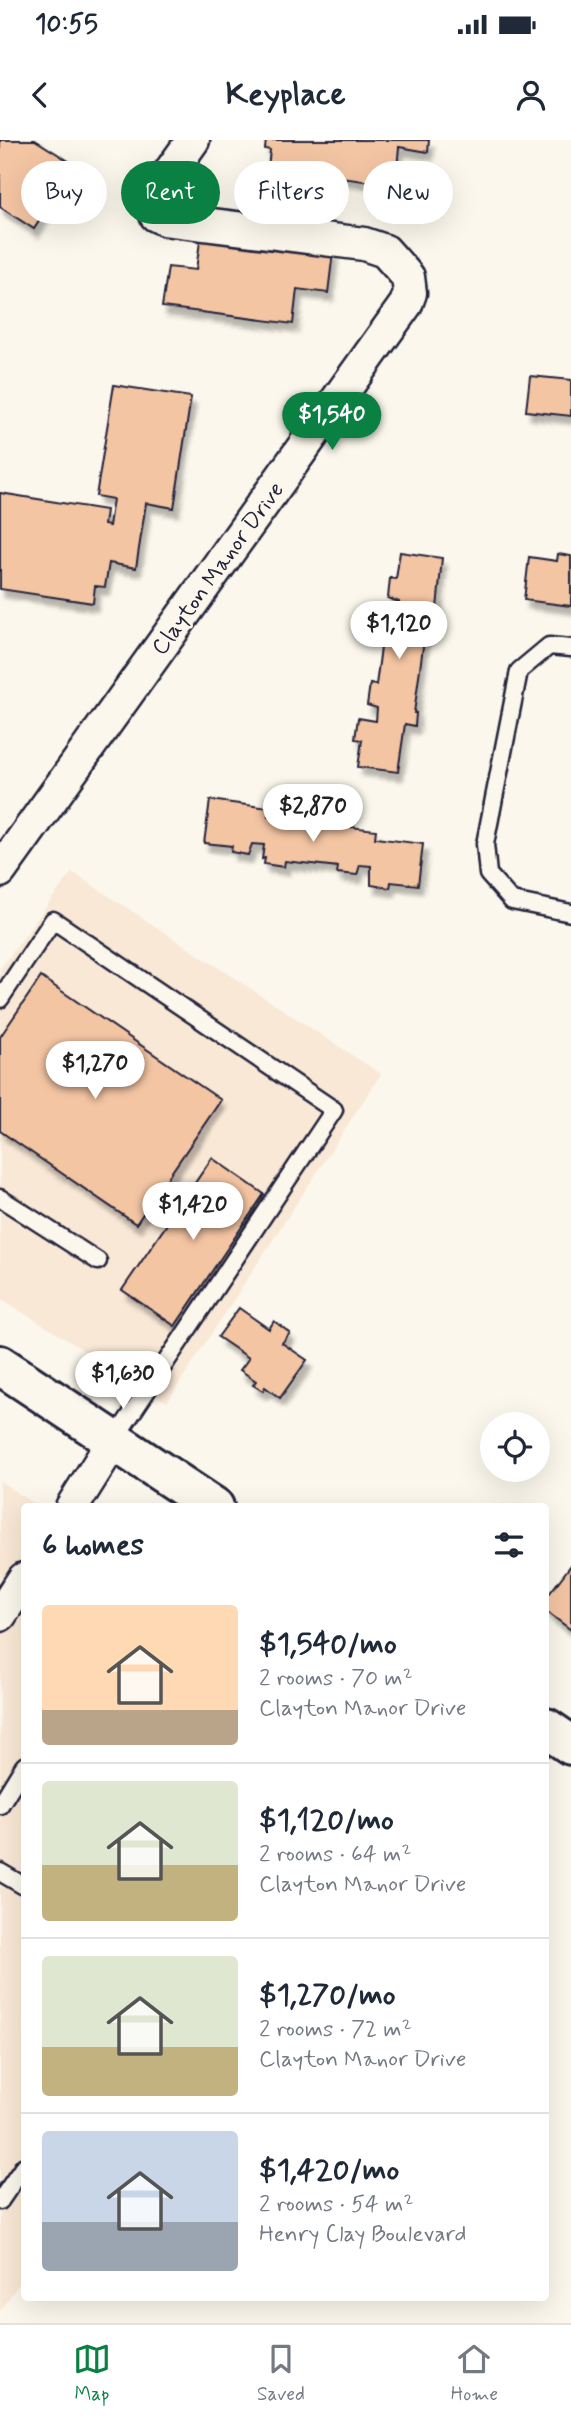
<!DOCTYPE html>
<meta charset="utf-8">
<style>
body{margin:0;font-family:Mynerve,sans-serif;background:#f6f6f7;color:#1f2937;height:100vh;display:flex;flex-direction:column;font-size:26px;white-space:nowrap}
*{box-sizing:border-box;margin:0}
p{font-size:23px;color:#747a83}
.icon{flex:none;width:38px;height:38px;fill:none;stroke:currentColor;stroke-width:2;stroke-linecap:round;stroke-linejoin:round}
.map{position:relative;flex:1;overflow:hidden}
.side{position:absolute;left:21px;top:1363px;width:528px;height:798px;display:flex;flex-direction:column;background:#fff;border-radius:7px;box-shadow:0 7px 28px #0002}
.side>*{flex:none}
.guide{position:absolute;left:21px;top:21px;width:530px;height:63px;display:flex;gap:14px}
.buttons{position:absolute;left:480px;top:1272px;display:grid;gap:14px}
.buttons a{display:grid;place-items:center;width:70px;height:70px;border-radius:50%;background:#fff;box-shadow:0 7px 28px #0002;font-size:35px}
.price{position:absolute;translate:-50% -60px;padding:0 16px;border-radius:24px;background:#fff;color:#222;font-size:23px;line-height:46px;filter:drop-shadow(0 2px 4px #0008)}
.price::after{content:'';position:absolute;left:50%;top:42px;width:21px;height:16px;margin-left:-10px;background:inherit;clip-path:polygon(0 0,100% 0,50% 100%)}
.price.on{background:#0b8043;color:#fff}
ul{padding:0;list-style:none}
li{display:flex;align-items:center;gap:21px;height:175px;padding:0 21px}
li+li{border-top:2px solid #e0e1e3}
li span{display:grid;place-items:center;flex:none;width:196px;height:140px;border-radius:7px;color:#555}
li>.icon{margin-inline-start:auto}
span .icon{width:84px;height:84px;fill:#fffc;stroke-width:1}
li b{font-size:30px}
h2{display:flex;justify-content:space-between;align-items:center;height:84px;padding:0 21px;font-size:30px}
.chip{padding:0 24px;border-radius:32px;background:#fff;box-shadow:0 7px 28px #0002;font-size:24px;line-height:63px}
.chip.on{background:#0b8043;color:#fff}
.status{display:flex;justify-content:space-between;align-items:center;height:49px;padding:0 35px;background:#fff;direction:ltr}
.status svg{height:19px;fill:currentColor}
header{display:flex;justify-content:space-between;align-items:center;height:91px;padding:0 21px;background:#fff;font-size:32px;font-weight:700}
.tab-bar{display:flex;justify-content:space-around;align-items:center;height:98px;border-top:2px solid #e0e1e3;background:#fff;font-size:19px;color:#747a83}
.tab-bar a{display:grid;justify-items:center;gap:4px}
.tab-bar .on{color:#0b8043}
.map>svg:first-child{display:block}
</style>
<div class="status"><b>10:55</b><svg viewBox="0 0 49 12"><path d="M0 12V9h3v3zM5 12V6h3v6zM10 12V3h3v9zM15 12V0h3v12zM26 1h20v11H26zM47 4h2v5h-2z"/></svg></div>
<header><svg class="icon" aria-label="back" viewBox="0 0 24 24"><path d="M15 5l-7 7 7 7"/></svg>Keyplace<svg class="icon" aria-label="person" viewBox="0 0 24 24"><circle cx="12" cy="8" r="4"/><path d="M4 21q1-7 8-7t8 7"/></svg></header>
<div class="map">
<svg width="571" height="2183" viewBox="0 0 571 2183">
<defs>
<filter id="shadow"><feDropShadow dx="4.5" dy="8" stdDeviation="2" flood-color="#0004"/></filter>
</defs>
<rect width="100%" height="100%" fill="#fbf7ec"/>
<filter id="ink" filterUnits="userSpaceOnUse"><feTurbulence type="fractalNoise" baseFrequency=".0143" numOctaves="2"/><feDisplacementMap in="SourceGraphic" scale="14" xChannelSelector="R" yChannelSelector="G"/><feConvolveMatrix kernelMatrix="1 2 1 2 8 2 1 2 1" color-interpolation-filters="sRGB"/></filter>
<g filter="url(#ink)">
<g fill="#f9e8d6">
<path d="M72 732 381 934 167 1262 0 1158V829Z"/>
<path d="M0 1341 38 1367H24V2136L0 2171Z"/>
</g>
<g fill="#f4c5a3" stroke="#22223b" stroke-width="2" filter="url(#shadow)">
<path d="M0 0H35L75 25 34 89 0 67Z"/>
<path d="M266 0H429L428 12 399 7 397 28 388 26 385 44 268 28 270 10 265 9Z"/>
<path d="M201 94 333 112 328 153 297 149 293 184 162 167 168 127 196 130Z"/>
<path d="M530 236 571 240V276L526 271Z"/>
<path d="M114 245 191 257 174 368 146 363 136 428 109 423 105 447 95 446 93 463 0 449V353L106 370 104 385 109 386 113 359 96 356Z"/>
<path d="M400 412 442 418 436 478 427 477 414 573H416L415 586 405 584 398 632 358 627 362 600 355 599 358 578 376 581 377 568 367 565 370 544 376 545 383 493H376L379 471 398 473 399 462 388 458 390 438 396 439Z"/>
<path d="M558 414 571 416V466L524 460 529 417 557 421Z"/>
<path d="M210 660 269 668 268 677 376 690 375 698 423 704 418 745 391 742 390 748 371 745V726L360 725 357 735 337 733 338 727 285 721 284 727 264 724 265 718 262 719 264 705 252 704 248 715 231 712 232 706 204 703Z"/>
<path d="M41 837 221 960 136 1084 0 991V897Z"/>
<path d="M212 1018 264 1054 175 1186 122 1150Z"/>
<path d="M239 1168 269 1189 274 1181 290 1193 282 1203 307 1220 280 1258 265 1247 263 1251 253 1245 256 1241 240 1230 249 1218 218 1197Z"/>
<path d="M571 1425V1490L546 1471V1458Z"/>
</g>
<g fill="none" stroke-linecap="round" stroke-linejoin="round">
<g stroke="#22223b" stroke-width="21">
<g id="lane">
<path d="M571 508 549 506 519 531 485 704 488 734 512 761 571 773"/>
<path d="M0 859 53 780 334 970 114 1300"/>
<path d="M0 1058 98 1121"/>
<path d="M0 1665 24 1626"/>
<path d="M0 1732 24 1746"/>
<path d="M0 2061 24 2026"/>
</g>
</g>
<g stroke="#22223b" stroke-width="37">
<g id="street">
<path d="M0 731 406 164 410 153 408 137 385 111 364 104 164 79 156 75 151 59 193 0"/>
<path d="M72 1367 114 1300"/>
<path d="M0 1475 24 1439"/>
</g>
</g>
<g stroke="#22223b" stroke-width="44">
<g id="secondary">
<path d="M0 1225 214 1367"/>
<path d="M546 1588 571 1605"/>
</g>
</g>
<use href="#lane" stroke="#fbf7ec" stroke-width="16"/>
<use href="#street" stroke="#fbf7ec" stroke-width="32"/>
<use href="#secondary" stroke="#fbf7ec" stroke-width="38"/>
</g>
</g>
<g text-anchor="middle" stroke-width="5" stroke-linejoin="round" paint-order="stroke">
<g font-size="23" fill="#22223b" stroke="#fbf7ec">
<text transform="translate(217 428) rotate(-54)" y="8">Clayton Manor Drive</text>
</g>
</g>
</svg>
<div class="buttons">
<a><svg class="icon" aria-label="locate" viewBox="0 0 24 24"><circle cx="12" cy="12" r="6"/><path d="M12 2v4M12 18v4M2 12h4M18 12h4"/></svg></a>
</div>
<b class="price on" style="left:332px;top:312px">$1,540</b>
<b class="price" style="left:399px;top:521px">$1,120</b>
<b class="price" style="left:313px;top:704px">$2,870</b>
<b class="price" style="left:95px;top:961px">$1,270</b>
<b class="price" style="left:193px;top:1102px">$1,420</b>
<b class="price" style="left:123px;top:1271px">$1,630</b>
<div class="guide">
<a class="chip">Buy</a>
<a class="chip on">Rent</a>
<a class="chip">Filters</a>
<a class="chip">New</a>
</div>
<section class="side">
<h2>6 homes<svg class="icon" aria-label="filters" viewBox="0 0 24 24"><path d="M4 7h16M4 17h16"/><circle cx="9" cy="7" r="2"/><circle cx="15" cy="17" r="2"/></svg></h2>
<ul>
<li><span style="background:linear-gradient(#ffd9b3 75%,#b9a48a 0)"><svg class="icon" aria-label="home" viewBox="0 0 24 24"><path d="M3 11l9-7 9 7M6 9v11h12V9"/></svg></span><div><b>$1,540/mo</b><p>2 rooms · 70 m²</p><p>Clayton Manor Drive</p></div></li>
<li><span style="background:linear-gradient(#dfe7d0 60%,#c2b280 0)"><svg class="icon" aria-label="home" viewBox="0 0 24 24"><path d="M3 11l9-7 9 7M6 9v11h12V9"/></svg></span><div><b>$1,120/mo</b><p>2 rooms · 64 m²</p><p>Clayton Manor Drive</p></div></li>
<li><span style="background:linear-gradient(#dfe7d0 65%,#c2b280 0)"><svg class="icon" aria-label="home" viewBox="0 0 24 24"><path d="M3 11l9-7 9 7M6 9v11h12V9"/></svg></span><div><b>$1,270/mo</b><p>2 rooms · 72 m²</p><p>Clayton Manor Drive</p></div></li>
<li><span style="background:linear-gradient(#c9d6e8 65%,#9aa5b1 0)"><svg class="icon" aria-label="home" viewBox="0 0 24 24"><path d="M3 11l9-7 9 7M6 9v11h12V9"/></svg></span><div><b>$1,420/mo</b><p>2 rooms · 54 m²</p><p>Henry Clay Boulevard</p></div></li>
</ul>
</section>
</div>
<nav class="tab-bar">
<a class="on"><svg class="icon" aria-label="map" viewBox="0 0 24 24"><path d="M3 6l6-2 6 2 6-2v14l-6 2-6-2-6 2zM9 4v14M15 6v14"/></svg>Map</a>
<a><svg class="icon" aria-label="saved" viewBox="0 0 24 24"><path d="M7 4h10v16l-5-4-5 4z"/></svg>Saved</a>
<a><svg class="icon" aria-label="home" viewBox="0 0 24 24"><path d="M3 11l9-7 9 7M6 9v11h12V9"/></svg>Home</a>
</nav>
